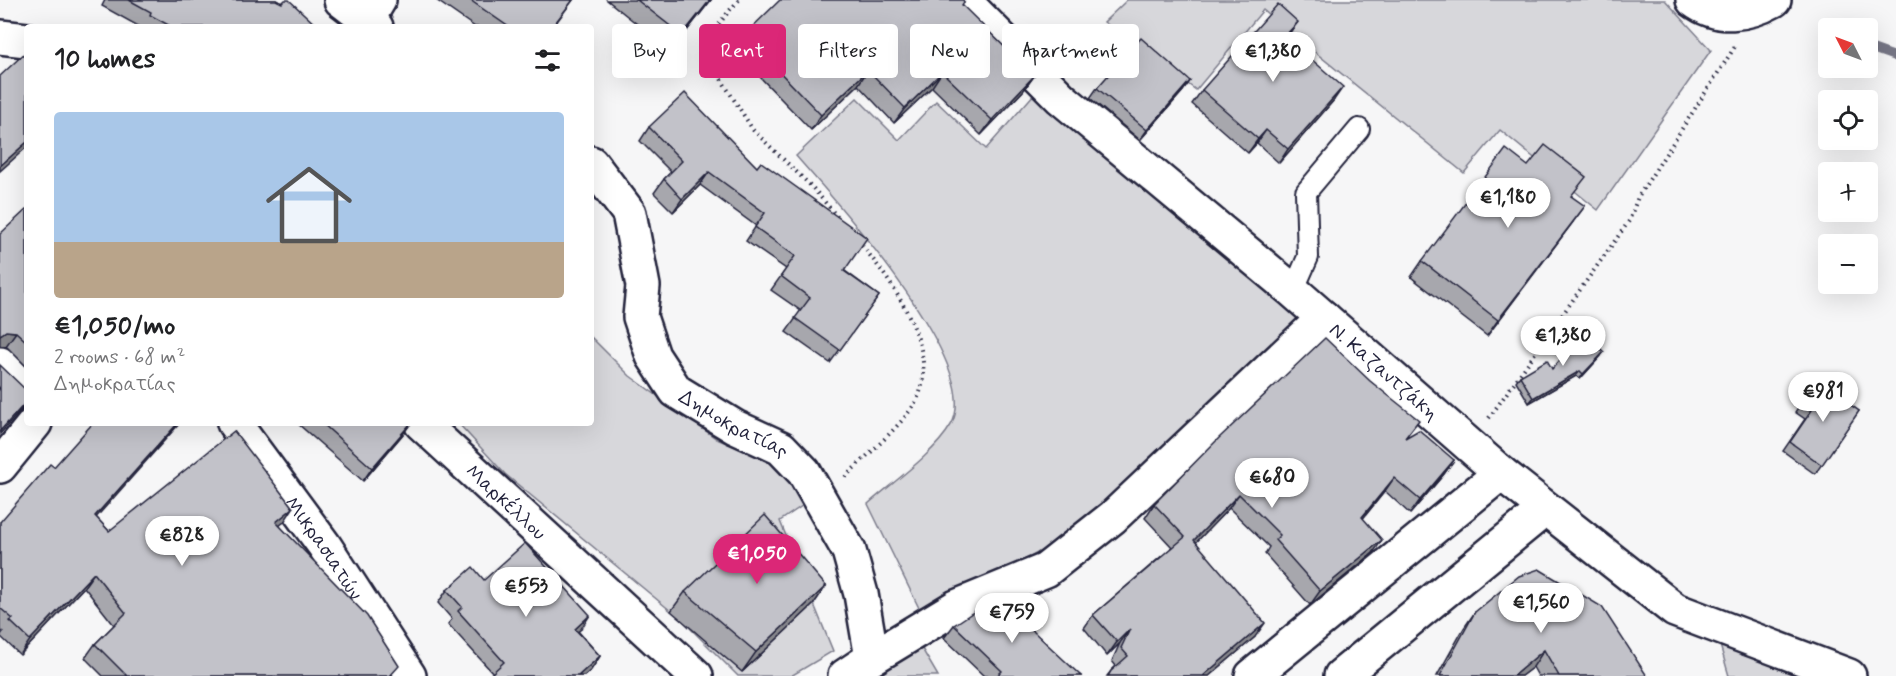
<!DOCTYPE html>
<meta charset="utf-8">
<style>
body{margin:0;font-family:Mynerve,sans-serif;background:#f2f2f2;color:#202124;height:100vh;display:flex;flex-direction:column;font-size:22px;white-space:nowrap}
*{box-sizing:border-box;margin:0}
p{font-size:20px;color:#757577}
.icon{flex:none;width:33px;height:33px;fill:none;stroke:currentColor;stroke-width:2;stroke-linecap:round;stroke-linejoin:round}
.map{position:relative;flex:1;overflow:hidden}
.side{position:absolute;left:24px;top:24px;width:570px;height:402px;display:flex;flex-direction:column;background:#fff;border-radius:6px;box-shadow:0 6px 24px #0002}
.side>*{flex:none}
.hud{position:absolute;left:612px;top:24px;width:570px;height:54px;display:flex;gap:12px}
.needle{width:39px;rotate:312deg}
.controls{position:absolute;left:1818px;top:18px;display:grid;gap:12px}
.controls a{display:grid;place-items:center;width:60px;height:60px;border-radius:6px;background:#fff;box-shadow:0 6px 24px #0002;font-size:30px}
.price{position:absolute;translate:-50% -51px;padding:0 14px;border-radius:21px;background:#fff;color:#222;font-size:20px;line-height:39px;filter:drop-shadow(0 2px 3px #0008)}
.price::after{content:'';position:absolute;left:50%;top:36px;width:18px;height:14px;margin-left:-9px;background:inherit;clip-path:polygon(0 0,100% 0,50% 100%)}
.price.on{background:#db2777;color:#fff}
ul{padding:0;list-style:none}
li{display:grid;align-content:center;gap:12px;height:318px;padding:0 30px}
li+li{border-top:2px solid #e0e0e0}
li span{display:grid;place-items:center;height:186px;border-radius:6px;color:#555}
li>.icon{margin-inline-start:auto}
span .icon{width:108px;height:108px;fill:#fffc;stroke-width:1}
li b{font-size:26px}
h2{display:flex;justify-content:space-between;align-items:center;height:72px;padding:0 30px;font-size:26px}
.chip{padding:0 21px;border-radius:6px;background:#fff;box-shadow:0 6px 24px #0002;font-size:21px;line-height:54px}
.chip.on{background:#db2777;color:#fff}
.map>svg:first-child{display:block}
</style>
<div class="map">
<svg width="1896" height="676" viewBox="0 0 1896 676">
<rect width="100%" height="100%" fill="#f6f6f7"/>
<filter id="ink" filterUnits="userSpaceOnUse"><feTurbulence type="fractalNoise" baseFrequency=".0167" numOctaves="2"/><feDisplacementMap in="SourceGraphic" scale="12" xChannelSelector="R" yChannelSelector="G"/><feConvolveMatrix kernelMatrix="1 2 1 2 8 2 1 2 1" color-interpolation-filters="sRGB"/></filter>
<g filter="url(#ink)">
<g fill="#d7d7db" stroke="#7c7c8b" stroke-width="1.5">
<path d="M1127 0H1665L1711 50 1598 210 1500 130 1464 173 1263 10 1196 90 1104 22Z"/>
<path d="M1035 93 1304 323 1073 533 1016 565 919 608 868 504C893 482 934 454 951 425 986 366 835 200 796 156L857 98 899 140 936 101 986 149Z"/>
<path d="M591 337 630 376 717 439 762 458 801 480 812 499 780 521 833 651 791 676H738L683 621 505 474 458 423H591Z"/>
<path d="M1718 638 1809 676H1729Z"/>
<path d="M918 642 938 676H865Z"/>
</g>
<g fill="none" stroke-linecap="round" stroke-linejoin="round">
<path stroke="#767685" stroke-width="9" d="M1868 47 1896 57"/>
<g stroke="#22223b" stroke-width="24">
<path id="service" d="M1293 291 1308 257 1306 192 1359 129"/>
</g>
<g stroke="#22223b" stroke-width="38">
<g id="minor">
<path d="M1693 0C1718 19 1747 15 1774 0"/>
<path d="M367 20 379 0"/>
<path d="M0 364 27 392"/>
<path id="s1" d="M234 423 324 545 409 676"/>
<path d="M0 466 35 423"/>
<path d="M872 658 956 607 1046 570 1113 517 1324 318"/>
<path d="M1252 676 1501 473"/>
<path d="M1341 676 1545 509"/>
</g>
</g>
<g stroke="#22223b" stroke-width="38">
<g id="tertiary">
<path d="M341 0 376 27"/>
<path id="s2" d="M963 0 1061 98 1293 291 1501 473 1675 610 1849 676"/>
<path d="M0 37 27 40"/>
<path id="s3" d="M591 163 629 213 643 286 640 317 653 356 676 391 735 427 781 448 804 472 849 551 861 594 872 658 845 676"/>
<path id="s4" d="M421 423 696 676"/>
</g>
</g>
<g stroke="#22223b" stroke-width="4" stroke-dasharray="1.5 4.5" stroke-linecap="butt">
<path d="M739 0C720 21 706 36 713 66L753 130 812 187 840 220"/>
<path d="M1489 418 1629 221 1638 197 1736 45"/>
<path d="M845 477C863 459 904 423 915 403 944 353 891 280 859 242"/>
</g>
<use href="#service" stroke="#fff" stroke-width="20"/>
<use href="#minor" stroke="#fff" stroke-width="33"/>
<use href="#tertiary" stroke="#fff" stroke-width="33"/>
</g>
<g fill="#a7a7ad" stroke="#22223b" stroke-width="1.5">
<path d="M105 0H276L318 27H140L102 6Z"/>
<path d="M436 0H573L553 27H475Z"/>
<path d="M607 0H711L671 51Z"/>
<path d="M964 2 962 6 1034 76 1023 91 981 135 932 87 894 123 858 85 811 130 734 50 744 35Z"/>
<path d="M1286 37 1334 100 1279 163 1257 143 1248 153 1192 104 1202 90Z"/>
<path d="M1190 81 1183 91 1140 140 1090 98 1097 88Z"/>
<path d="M649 127 879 296 830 363 786 332 801 311 771 290 786 269 746 241 756 226 700 185 673 212 654 193 664 179 671 172 640 141Z"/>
<path d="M1528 166 1572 196 1573 222 1487 336 1411 277 1422 261Z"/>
<path d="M27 209V367L6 346Z"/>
<path d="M1600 357 1580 379 1576 376 1529 403 1516 381 1520 376Z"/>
<path d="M1816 381 1859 411 1815 474 1783 451 1805 419 1795 412Z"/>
<path d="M297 423H411L403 434 363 481Z"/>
<path d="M1408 436 1454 460 1444 474 1410 514 1385 491 1363 518 1373 553 1310 605 1265 554 1269 547 1229 508 1196 542 1255 637 1209 676H1107L1111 671 1116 666 1112 661 1120 643 1107 656 1084 628 1093 615 1172 547 1145 518 1154 504Z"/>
<path d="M96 517 109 531 284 522 279 525 393 676H103L85 658 95 644 114 625 84 587 20 655 0 636 3 632 0 630V522Z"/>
<path d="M484 580 581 629 578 631 600 656 591 670 584 676H489L493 673 448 624 452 619 438 603 447 590Z"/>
<path d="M826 586 813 605 742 672 671 611 685 592Z"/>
<path d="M1475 612 1647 676H1538L1533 667 1521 676H1437L1464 628Z"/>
<path d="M987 613 1081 676H984L944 638 954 625Z"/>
</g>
<g fill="#88888d" stroke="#22223b" stroke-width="1.5">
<path d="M710 0H711L671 51 682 35Z"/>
<path d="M1298 22 1288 35 1276 49 1285 36Z"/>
<path d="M868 70 858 85 811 130 821 115Z"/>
<path d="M942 72 932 87 894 123 905 108Z"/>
<path d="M1034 76 1023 91 981 135 992 120Z"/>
<path d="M1190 81 1183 91 1140 140 1147 130Z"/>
<path d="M1343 87 1334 100 1279 163 1288 149Z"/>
<path d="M1266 130 1257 143 1248 153 1258 139Z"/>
<path d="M27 142V147L0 171V166Z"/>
<path d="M709 172 700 185 673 212 682 199Z"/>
<path d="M1585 206 1573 222 1487 336 1498 320Z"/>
<path d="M6 331 16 332 6 346H0V335Z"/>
<path d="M1604 352 1600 357 1580 379 1583 374Z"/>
<path d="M1580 371 1576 376 1529 403 1533 398Z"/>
<path d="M27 401 21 410 0 434V431Z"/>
<path d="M178 423H180L85 530 95 516Z"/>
<path d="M411 423 403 434 363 481 372 468Z"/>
<path d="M1454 460 1444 474 1410 514 1420 500Z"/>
<path d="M1394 478 1385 491 1353 531 1362 517Z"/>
<path d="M1239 494 1229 508 1185 554 1194 540Z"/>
<path d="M293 508 284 522 266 536 276 522Z"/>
<path d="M1382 540 1373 553 1310 605 1320 591Z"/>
<path d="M94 573 84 587 20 655 30 640Z"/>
<path d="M826 586 813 605 742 672 756 652Z"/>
<path d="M590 615 581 629 566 642 575 629Z"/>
<path d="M1265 623 1255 637 1209 676H1203Z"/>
<path d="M1130 629 1120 643 1107 656 1117 642Z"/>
<path d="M1544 650 1533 667 1521 676H1513Z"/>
<path d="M600 656 591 670 584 676H578Z"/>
</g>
<g fill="#c2c2c9" stroke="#22223b" stroke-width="1.5">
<path d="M129 0H276L282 3 285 0H289L318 27H172L150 15 151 12Z"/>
<path d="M470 0H573L552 27H509Z"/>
<path d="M637 0H710L682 35Z"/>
<path d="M780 0H963L964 2 962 5 1034 76 992 120 942 72 905 108 868 70 821 115 744 35Z"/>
<path d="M1278 4 1298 22 1285 36 1343 87 1288 149 1266 130 1258 139 1202 90Z"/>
<path d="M1141 38 1190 81 1147 130 1097 88Z"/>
<path d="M27 51V142L0 166V76Z"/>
<path d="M685 93 757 167 761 162 867 238 844 271 879 296 840 350 795 318 810 298 781 276 795 256 755 227 765 213 709 172 682 199 664 179 682 161 649 127Z"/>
<path d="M1545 145 1586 177 1571 196 1585 206 1498 320 1422 261 1506 149 1528 166Z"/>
<path d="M27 209V342L16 332 6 331 0 335V234Z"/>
<path d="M1584 333 1604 352 1583 374 1580 371 1533 398 1520 376 1547 360 1552 369Z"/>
<path d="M1325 338 1370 381 1419 420 1405 438 1419 430 1454 460 1420 500 1394 478 1362 517 1382 540 1320 591 1275 540 1280 535 1239 494 1194 540 1265 623 1203 676H1108L1111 671 1128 656 1121 648 1130 629 1117 642 1093 615 1185 537 1154 504 1219 438Z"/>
<path d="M0 365 27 391V401L0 431Z"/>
<path d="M1816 381 1859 411 1822 465 1790 442 1812 410 1801 402Z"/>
<path d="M93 423H178L95 516 109 531 234 431 293 508 276 522 367 616 399 666 390 676H127L95 644 126 613 94 573 30 640 10 621 13 619 0 608V522L50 464 54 467Z"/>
<path d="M322 423H411L372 468Z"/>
<path d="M765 515 826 586 756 652 685 592Z"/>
<path d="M525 543 590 615 575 629 600 656 578 676H489L504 662 458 611 462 607 447 590 473 567 484 580Z"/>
<path d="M1539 569 1602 607 1647 676H1559L1544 650 1513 676H1440L1475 612 1519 576Z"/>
<path d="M1000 600 1081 676H997L1002 671 954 625 981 607 987 613Z"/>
</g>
</g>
<g text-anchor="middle" stroke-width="6" stroke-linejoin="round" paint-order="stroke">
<g font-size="20" fill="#22223b" stroke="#fff">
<text dy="7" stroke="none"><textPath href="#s2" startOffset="562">Ν. Καζαντζάκη</textPath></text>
<text dy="7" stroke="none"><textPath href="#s3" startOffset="318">Δημοκρατίας</textPath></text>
<text dy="7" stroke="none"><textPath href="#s4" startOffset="116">Μαρκέλλου</textPath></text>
<text dy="7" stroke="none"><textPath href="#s1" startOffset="154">Μικρασιατών</textPath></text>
</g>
</g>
</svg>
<div class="controls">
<a><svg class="needle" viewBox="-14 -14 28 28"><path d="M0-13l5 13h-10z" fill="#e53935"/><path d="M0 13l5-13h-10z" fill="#757577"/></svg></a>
<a><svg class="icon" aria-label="locate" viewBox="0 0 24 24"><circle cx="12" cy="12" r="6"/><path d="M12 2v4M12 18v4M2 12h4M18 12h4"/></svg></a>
<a>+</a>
<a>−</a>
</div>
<b class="price" style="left:1273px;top:83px">€1,380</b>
<b class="price" style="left:1508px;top:229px">€1,180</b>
<b class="price" style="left:1563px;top:367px">€1,380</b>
<b class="price" style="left:1823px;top:423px">€981</b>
<b class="price" style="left:1272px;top:509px">€680</b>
<b class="price" style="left:182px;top:567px">€828</b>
<b class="price on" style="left:757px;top:585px">€1,050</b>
<b class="price" style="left:526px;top:618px">€553</b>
<b class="price" style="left:1541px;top:634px">€1,560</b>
<b class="price" style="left:1012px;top:644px">€759</b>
<div class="hud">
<a class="chip">Buy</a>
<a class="chip on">Rent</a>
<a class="chip">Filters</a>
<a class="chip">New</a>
<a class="chip">Apartment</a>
</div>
<section class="side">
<h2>10 homes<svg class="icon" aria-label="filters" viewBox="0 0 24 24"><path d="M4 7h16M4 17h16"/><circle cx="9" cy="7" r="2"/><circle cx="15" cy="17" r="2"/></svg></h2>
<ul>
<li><span style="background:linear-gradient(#a9c7e8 70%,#b9a48a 0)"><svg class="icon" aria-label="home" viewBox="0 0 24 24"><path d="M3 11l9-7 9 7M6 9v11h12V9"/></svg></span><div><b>€1,050/mo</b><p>2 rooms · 68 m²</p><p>Δημοκρατίας</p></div></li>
</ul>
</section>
</div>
